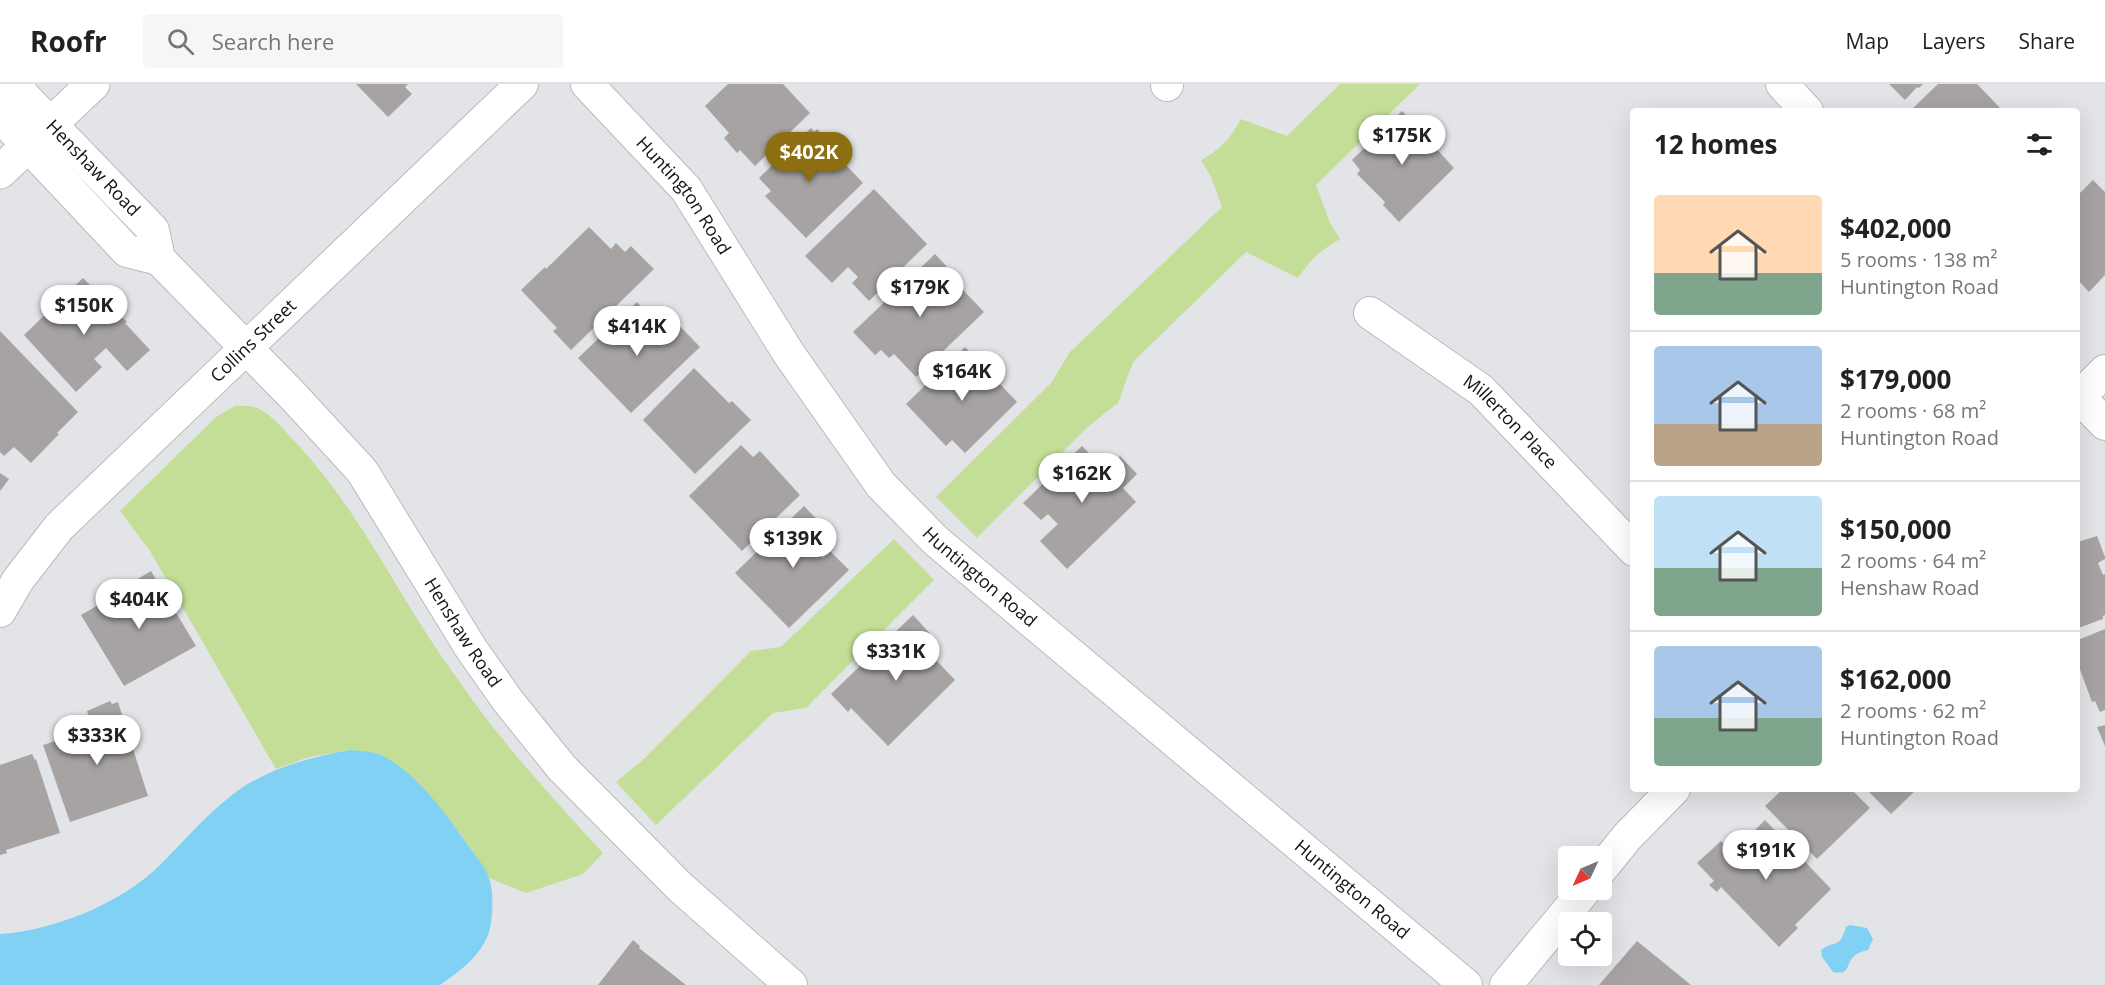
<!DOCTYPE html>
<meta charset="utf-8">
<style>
body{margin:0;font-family:"Open Sans",sans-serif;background:#f6f6f6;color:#222;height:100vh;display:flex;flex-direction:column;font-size:22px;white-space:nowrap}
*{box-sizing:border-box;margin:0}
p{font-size:20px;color:#767676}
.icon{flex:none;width:33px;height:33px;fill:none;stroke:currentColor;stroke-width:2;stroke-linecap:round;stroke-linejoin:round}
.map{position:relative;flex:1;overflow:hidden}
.drawer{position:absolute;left:1630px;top:24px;width:450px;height:684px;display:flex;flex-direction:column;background:#fff;border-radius:6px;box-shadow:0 6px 24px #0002}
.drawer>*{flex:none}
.needle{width:39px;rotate:226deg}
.tools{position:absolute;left:1558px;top:762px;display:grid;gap:12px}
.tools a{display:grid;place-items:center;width:54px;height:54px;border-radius:6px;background:#fff;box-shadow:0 6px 24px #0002;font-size:30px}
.price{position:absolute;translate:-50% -51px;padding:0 14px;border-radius:21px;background:#fff;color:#222;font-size:20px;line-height:39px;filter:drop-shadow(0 2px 3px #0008)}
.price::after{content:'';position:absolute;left:50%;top:36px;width:18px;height:14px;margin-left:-9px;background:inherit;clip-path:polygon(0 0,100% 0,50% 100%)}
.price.current{background:#8d6e11;color:#fff}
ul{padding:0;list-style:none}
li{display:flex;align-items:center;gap:18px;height:150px;padding:0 24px}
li+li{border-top:2px solid #e0e0e0}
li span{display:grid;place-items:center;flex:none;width:168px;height:120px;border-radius:6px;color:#555}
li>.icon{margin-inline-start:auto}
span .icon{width:72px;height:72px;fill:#fffc;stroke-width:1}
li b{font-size:26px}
h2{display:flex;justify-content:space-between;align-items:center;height:72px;padding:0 24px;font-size:26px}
header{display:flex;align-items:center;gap:36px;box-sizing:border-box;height:84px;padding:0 30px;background:#fff;border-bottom:2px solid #e0e0e0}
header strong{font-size:28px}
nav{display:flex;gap:33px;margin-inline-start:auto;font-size:21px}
.search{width:420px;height:54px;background:#f6f6f6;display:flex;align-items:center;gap:15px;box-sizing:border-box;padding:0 21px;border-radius:6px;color:#767676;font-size:22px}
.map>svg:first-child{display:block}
</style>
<header>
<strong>Roofr</strong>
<div class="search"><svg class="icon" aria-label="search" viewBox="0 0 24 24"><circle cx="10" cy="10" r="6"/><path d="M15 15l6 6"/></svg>Search here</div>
<nav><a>Map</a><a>Layers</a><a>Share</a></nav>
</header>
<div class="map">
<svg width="2105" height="901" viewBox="0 0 2105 901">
<rect width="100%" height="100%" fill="#e2e4e7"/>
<g fill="#c4de97">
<path d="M1340 0H1420L1316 101 1330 139 1340 155C1320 167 1311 175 1298 194L1246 168 1133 278 1118 319 1090 341 977 454 936 413 1051 299 1070 268 1222 123 1211 93 1201 76C1220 66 1231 54 1241 35L1287 52Z"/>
<path d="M235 322C244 322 253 321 261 326 275 334 286 348 297 360 342 408 374 464 408 520 427 552 449 583 471 614 511 669 557 719 603 769L583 790 526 809 489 794 459 748 379 670 350 666 309 673 276 685 150 467 120 427 216 333Z"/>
<path d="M894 455 934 496 806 624 773 629 656 741 616 698 645 674 751 567 781 563Z"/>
</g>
<g fill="#81d1f5">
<path d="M350 666C360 667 372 667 381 671 418 689 449 734 472 767 478 775 486 784 489 794 494 808 493 834 489 848 481 872 460 887 440 901H0V850C53 847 122 819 160 781 187 754 212 724 243 703 277 682 312 673 350 666Z"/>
<path d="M1850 841 1867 844 1873 855 1868 866C1864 867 1857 869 1854 872 1845 881 1851 891 1833 888L1822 873 1821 866C1836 855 1839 866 1846 843Z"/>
</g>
<g fill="#a6a3a2">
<path d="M356 0H408L405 3 412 10 388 33Z"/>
<path d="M728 0H783L810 29 755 82 740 66 737 69 724 54 729 49 705 22Z"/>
<path d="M1889 0H1923L1919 4 1917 3 1905 16Z"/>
<path d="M1938 0H1977L2003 27H1910Z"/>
<path d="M1402 27 1454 84 1399 138 1383 121 1385 118 1357 90 1360 86 1352 76Z"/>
<path d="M811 44 814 48 817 45 828 57 825 59 863 99 806 154 765 112 771 107 759 94Z"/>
<path d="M2093 96 2105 108V191L2089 208 2078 196V111Z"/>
<path d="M874 105 927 160 869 217 852 199 858 193 848 183 832 199 805 172Z"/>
<path d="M589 143 611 165 616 159 625 168 631 162 654 185 571 266 553 247 557 244 521 206 545 183 546 185Z"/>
<path d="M935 170 951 187 948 190 984 228 916 293 894 270 889 274 881 266 875 271 853 248Z"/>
<path d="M83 194 127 238 125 239 150 266 127 287 106 264 94 275 102 283 76 308 24 251Z"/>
<path d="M637 218 652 235 646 241 657 252 673 235 700 263 631 329 578 274Z"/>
<path d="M0 247 78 328 57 349 59 350 31 379 14 363 4 372 0 368Z"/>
<path d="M965 263 1017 318 965 369 952 356 946 362 906 320Z"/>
<path d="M694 284 729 319 732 317 751 336 695 390 643 336Z"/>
<path d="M741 361 753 373 760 367 800 411 742 467 689 412Z"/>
<path d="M1082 362 1106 386 1120 372 1137 390 1123 404 1136 418 1067 485 1040 457 1058 440 1048 430 1041 436 1023 419Z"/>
<path d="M0 389 9 395 0 407Z"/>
<path d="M804 422 830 449 814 464 823 474 830 467 849 486 789 544 735 489Z"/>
<path d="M2097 452 2105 473V475L2098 479 2103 491 2105 490V531L2103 532V535L2078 544V458Z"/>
<path d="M151 487 196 562 124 602 81 531 109 515 111 520 121 514 118 510 130 502 129 500Z"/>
<path d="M913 531 934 554 929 560 937 568 933 573 955 596 888 662 851 624 848 628 831 610Z"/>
<path d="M2105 545V626L2100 628 2095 617 2092 618 2078 580V556Z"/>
<path d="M110 617 112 620 118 618 148 712 70 738 43 661 77 650 81 661 96 657 87 627Z"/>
<path d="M2105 641V662L2097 643Z"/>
<path d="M32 670 35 676 36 675 60 749 6 766 7 769 0 771V681Z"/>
<path d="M1783 705H1851L1870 724 1817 775 1765 722Z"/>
<path d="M1866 705H1917L1891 730Z"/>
<path d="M1765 736 1831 805 1795 841 1798 844 1779 863 1721 803 1717 808 1709 801 1714 797 1697 779 1721 757 1727 763 1737 754 1741 760Z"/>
<path d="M633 856 640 862 639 864 686 901H598Z"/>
<path d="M1637 857 1691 901H1599Z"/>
</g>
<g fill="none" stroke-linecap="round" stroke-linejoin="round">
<g stroke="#b8babc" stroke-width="34">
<g id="minor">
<path id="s1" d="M587 0 686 105 789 270 881 401 935 456 1024 531 1466 901"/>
<path d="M1167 0V1"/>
<path d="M1782 0 1807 27"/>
<path d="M0 32 127 167 159 175 153 146 12 0"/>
<path id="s2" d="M159 175 294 313 362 387 472 566 508 617 562 684 680 803 791 901"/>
<path id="s3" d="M1370 229 1481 306 1634 466"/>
<path d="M2078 312 2105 340"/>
<path d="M2078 314 2105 287"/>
<path id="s4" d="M0 527 18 496 59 443 522 0"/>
<path d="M1602 784 1627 753 1674 705"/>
<path d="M1506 901 1585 806"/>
</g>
</g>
<g stroke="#b8babc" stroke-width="35">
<g id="tertiary">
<path d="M0 19 19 0"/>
<path d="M0 88 93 0"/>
</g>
</g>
<use href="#minor" stroke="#fff" stroke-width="32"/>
<use href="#tertiary" stroke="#fff" stroke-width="33"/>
</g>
<g text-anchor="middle" stroke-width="5" stroke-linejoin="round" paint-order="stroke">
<g font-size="18" fill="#131314" stroke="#fff">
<text transform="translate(93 84) rotate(46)" y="6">Henshaw Road</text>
<text dy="6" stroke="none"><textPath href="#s1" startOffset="148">Huntington Road</textPath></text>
<text dy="6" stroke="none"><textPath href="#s4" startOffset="372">Collins Street</textPath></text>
<text dy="6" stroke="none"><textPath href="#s3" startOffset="178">Millerton Place</textPath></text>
<text dy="6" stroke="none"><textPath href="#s1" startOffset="634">Huntington Road</textPath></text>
<text dy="6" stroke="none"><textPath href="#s2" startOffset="484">Henshaw Road</textPath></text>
<text dy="6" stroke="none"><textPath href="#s1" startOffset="1120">Huntington Road</textPath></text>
</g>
</g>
</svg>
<div class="tools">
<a><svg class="needle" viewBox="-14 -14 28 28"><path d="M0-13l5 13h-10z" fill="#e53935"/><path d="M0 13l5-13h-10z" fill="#767676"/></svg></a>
<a><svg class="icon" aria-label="locate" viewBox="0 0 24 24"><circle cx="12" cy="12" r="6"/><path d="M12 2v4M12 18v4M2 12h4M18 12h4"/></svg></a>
</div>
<b class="price" style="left:1402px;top:82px">$175K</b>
<b class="price current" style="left:809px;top:99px">$402K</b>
<b class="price" style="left:920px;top:234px">$179K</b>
<b class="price" style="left:84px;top:252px">$150K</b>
<b class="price" style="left:637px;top:273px">$414K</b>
<b class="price" style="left:962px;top:318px">$164K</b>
<b class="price" style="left:1082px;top:420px">$162K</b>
<b class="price" style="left:793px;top:485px">$139K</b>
<b class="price" style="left:139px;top:546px">$404K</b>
<b class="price" style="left:896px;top:598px">$331K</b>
<b class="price" style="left:97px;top:682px">$333K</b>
<b class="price" style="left:1766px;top:797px">$191K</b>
<section class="drawer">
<h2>12 homes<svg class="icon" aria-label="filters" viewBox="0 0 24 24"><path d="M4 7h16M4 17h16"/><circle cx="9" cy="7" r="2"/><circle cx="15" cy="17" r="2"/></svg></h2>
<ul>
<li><span style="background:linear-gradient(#ffd9b3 65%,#7fa58c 0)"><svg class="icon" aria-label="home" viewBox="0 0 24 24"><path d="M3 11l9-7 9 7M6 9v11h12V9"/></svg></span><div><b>$402,000</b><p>5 rooms · 138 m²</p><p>Huntington Road</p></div></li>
<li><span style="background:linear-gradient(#a9c7e8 65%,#b9a48a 0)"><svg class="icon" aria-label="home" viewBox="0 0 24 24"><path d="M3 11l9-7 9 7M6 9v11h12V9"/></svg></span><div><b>$179,000</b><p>2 rooms · 68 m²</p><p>Huntington Road</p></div></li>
<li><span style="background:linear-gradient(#bfe0f5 60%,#7fa58c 0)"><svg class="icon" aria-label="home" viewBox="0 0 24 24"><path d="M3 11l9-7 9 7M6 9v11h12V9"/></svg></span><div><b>$150,000</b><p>2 rooms · 64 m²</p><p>Henshaw Road</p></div></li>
<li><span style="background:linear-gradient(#a9c7e8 60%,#7fa58c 0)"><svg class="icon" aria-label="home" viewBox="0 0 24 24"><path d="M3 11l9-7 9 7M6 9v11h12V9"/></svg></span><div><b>$162,000</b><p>2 rooms · 62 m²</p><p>Huntington Road</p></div></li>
</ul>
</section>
</div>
